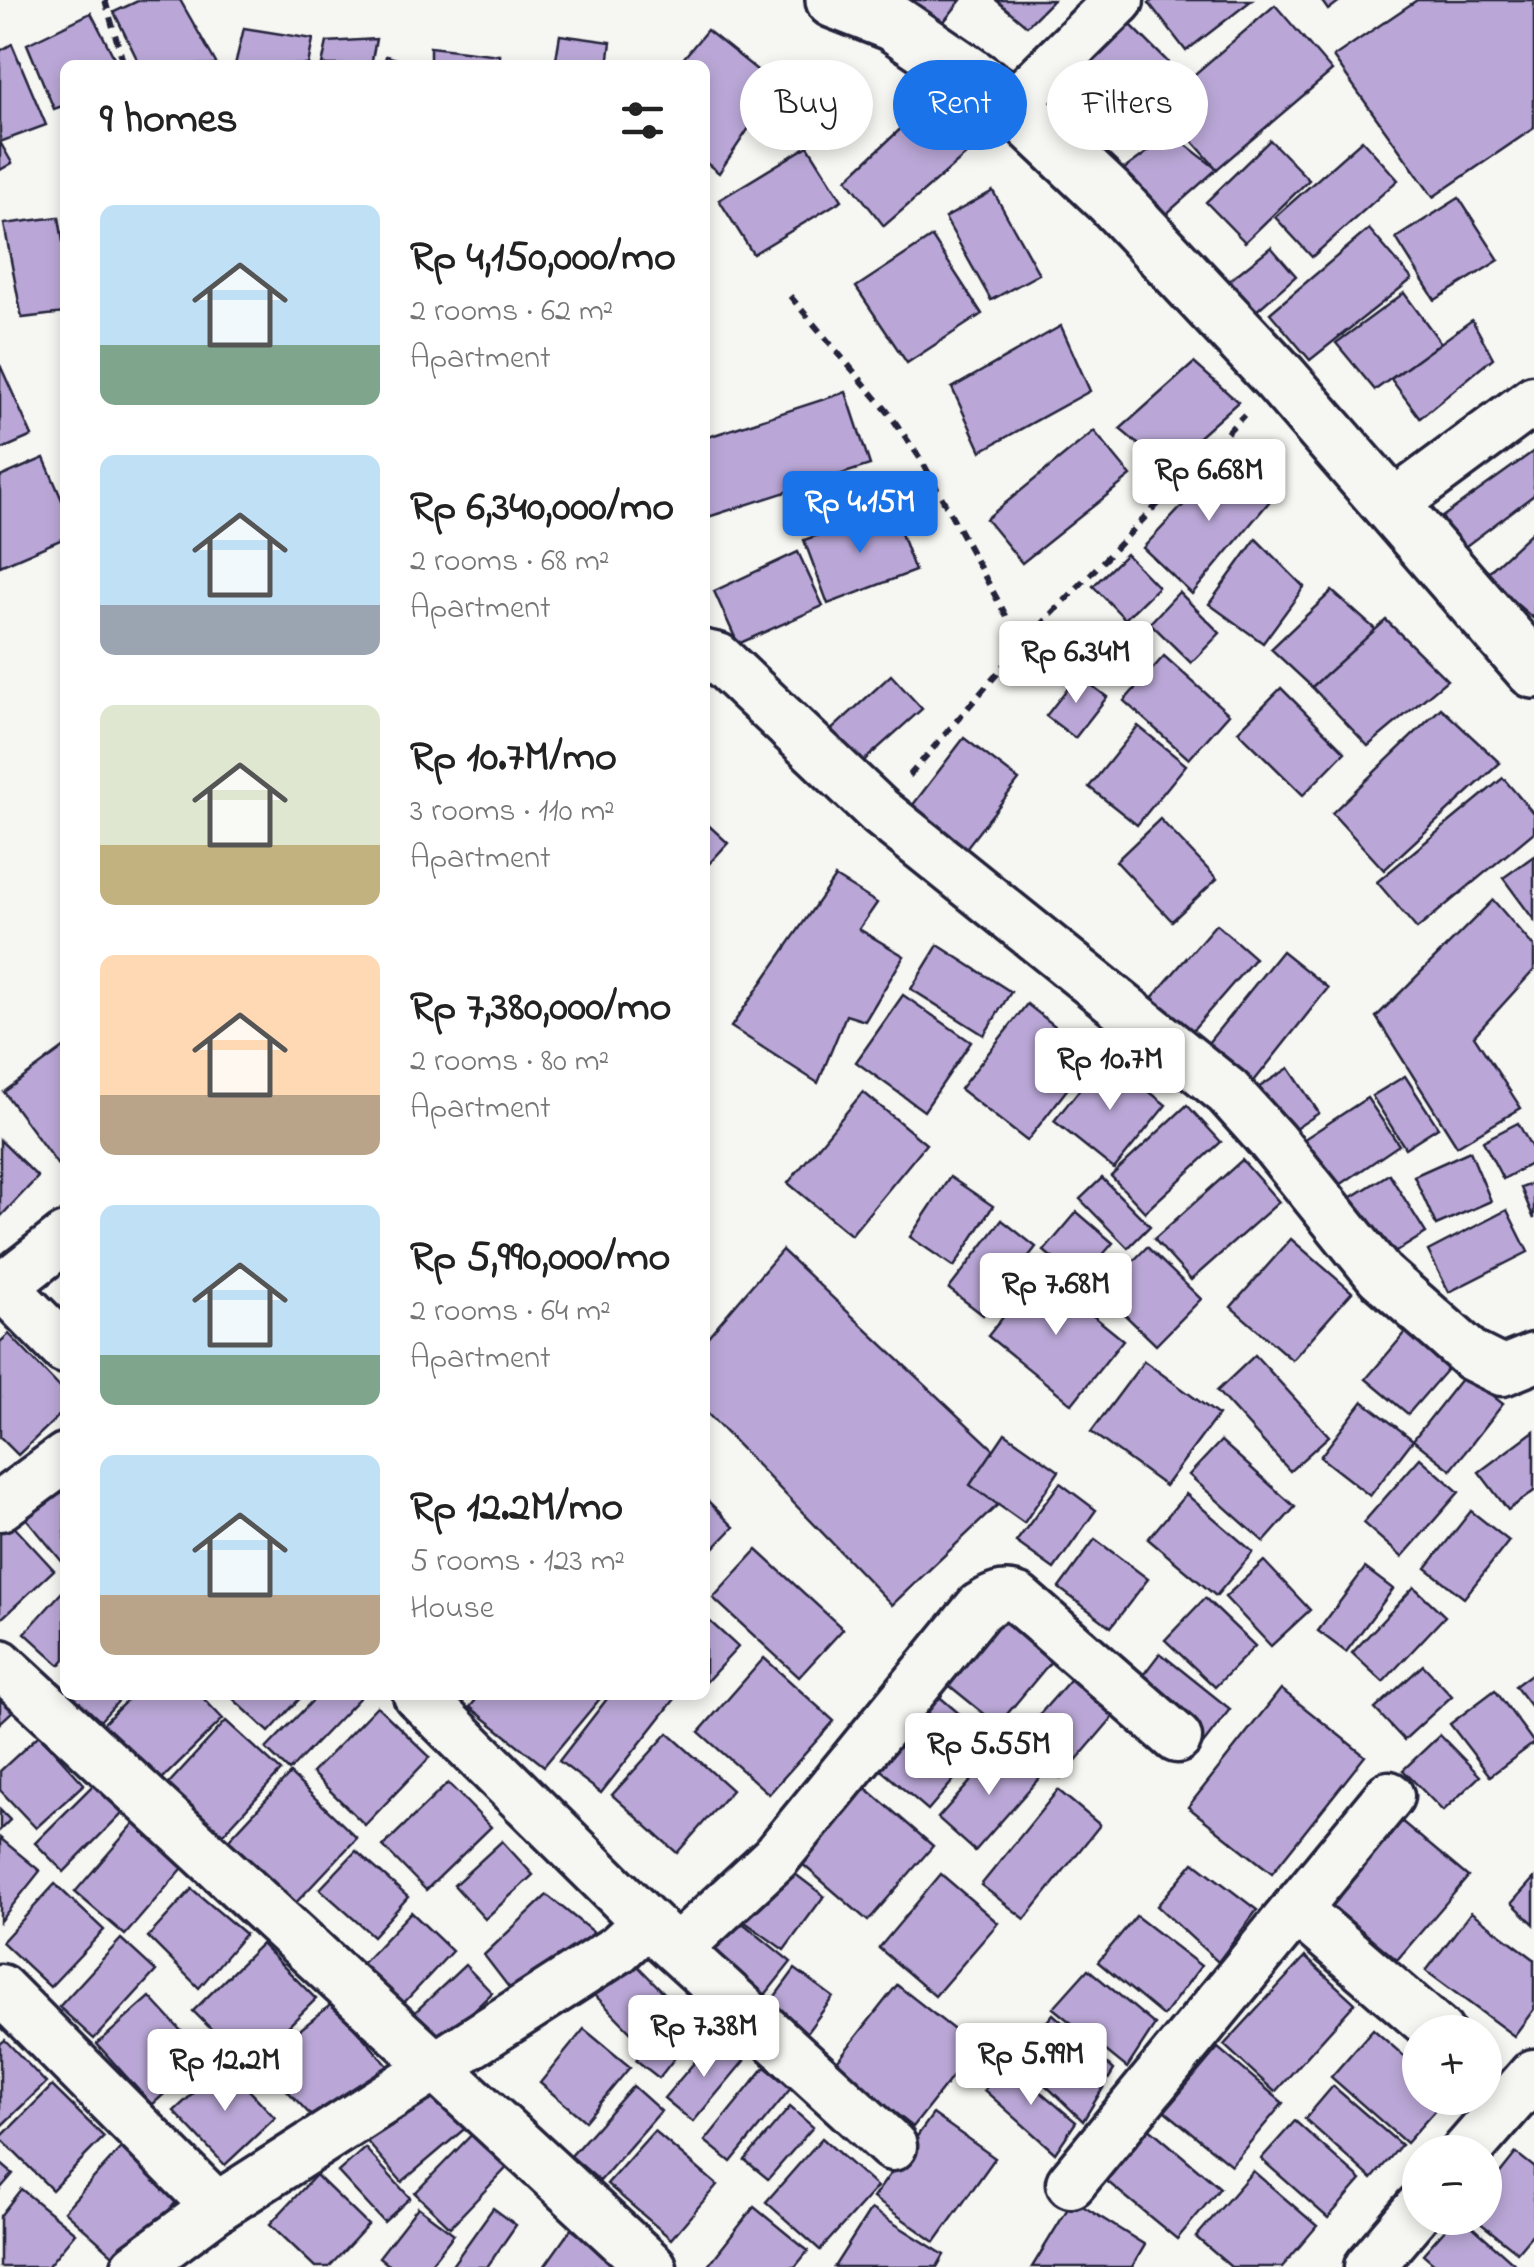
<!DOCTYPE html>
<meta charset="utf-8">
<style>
body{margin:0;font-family:"Indie Flower",sans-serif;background:#f2f2f2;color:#222;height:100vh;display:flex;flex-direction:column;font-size:38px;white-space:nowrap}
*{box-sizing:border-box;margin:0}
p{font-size:32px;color:#767676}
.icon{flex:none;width:55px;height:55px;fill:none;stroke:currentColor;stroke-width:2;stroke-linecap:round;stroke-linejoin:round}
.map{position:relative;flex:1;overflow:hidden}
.details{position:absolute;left:60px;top:60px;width:650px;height:1640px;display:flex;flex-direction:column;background:#fff;border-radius:15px;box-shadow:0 5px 15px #0003}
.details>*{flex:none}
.guide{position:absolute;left:740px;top:60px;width:642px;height:90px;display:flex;gap:20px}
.tools{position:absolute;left:1402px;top:2015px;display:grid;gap:20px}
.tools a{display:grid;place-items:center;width:100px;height:100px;border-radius:50%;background:#fff;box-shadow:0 5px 15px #0003;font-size:50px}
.price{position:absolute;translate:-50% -85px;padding:0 22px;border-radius:10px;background:#fff;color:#222;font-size:32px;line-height:65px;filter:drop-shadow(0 2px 5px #0008)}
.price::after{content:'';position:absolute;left:50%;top:60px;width:30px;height:22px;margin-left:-15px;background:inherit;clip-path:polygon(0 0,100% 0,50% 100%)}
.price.current{background:#1a73e8;color:#fff}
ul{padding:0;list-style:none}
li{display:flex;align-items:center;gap:30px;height:250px;padding:0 40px}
li span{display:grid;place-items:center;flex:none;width:280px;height:200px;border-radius:15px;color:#555}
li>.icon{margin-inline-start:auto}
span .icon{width:120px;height:120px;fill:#fffc;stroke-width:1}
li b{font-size:42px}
h2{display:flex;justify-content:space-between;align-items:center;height:120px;padding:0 40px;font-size:42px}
.tag{padding:0 35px;border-radius:45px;background:#fff;box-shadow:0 5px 15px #0003;font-size:35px;line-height:90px}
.tag.current{background:#1a73e8;color:#fff}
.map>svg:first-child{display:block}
</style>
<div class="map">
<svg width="1534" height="2267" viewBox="0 0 1534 2267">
<rect width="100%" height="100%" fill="#f6f6f2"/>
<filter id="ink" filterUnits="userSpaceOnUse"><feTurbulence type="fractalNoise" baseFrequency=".01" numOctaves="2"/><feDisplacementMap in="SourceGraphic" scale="20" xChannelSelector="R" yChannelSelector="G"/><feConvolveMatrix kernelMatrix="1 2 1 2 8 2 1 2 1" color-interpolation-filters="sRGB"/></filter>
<g filter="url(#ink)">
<g fill="#baa7d7" stroke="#22223b" stroke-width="2.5">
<path d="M140 0H180L217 65H140L114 12Z"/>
<path d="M907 0H961L942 24Z"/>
<path d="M996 0H1053L1027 26Z"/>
<path d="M1153 0H1252L1186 51 1149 3Z"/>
<path d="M1321 0H1341L1328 10Z"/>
<path d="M1417 0H1534V128L1433 197 1333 57Z"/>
<path d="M1275 5 1332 71 1217 169 1160 104Z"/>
<path d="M91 13 118 65H65V105L54 109 27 44Z"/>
<path d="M1131 25 1168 62 1092 129 1058 95Z"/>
<path d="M244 28 313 39 308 65H235Z"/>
<path d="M707 30 777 86 719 173 705 162V65H678Z"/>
<path d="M560 35 611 42 608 65H555Z"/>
<path d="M376 39 371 65H322L327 42Z"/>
<path d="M12 44 46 125 0 142V51Z"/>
<path d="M430 47 500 55V65H430Z"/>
<path d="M386 56 419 65H384Z"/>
<path d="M925 106 975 147 884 226 847 179Z"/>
<path d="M1172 134 1217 169 1163 217 1123 170Z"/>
<path d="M1270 140 1309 180 1245 242 1206 202Z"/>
<path d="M1362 140 1398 180 1312 257 1275 217Z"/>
<path d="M0 142 12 163 0 170Z"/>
<path d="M808 146 842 200 753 254 719 200Z"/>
<path d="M993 191 1039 274 991 300 945 218Z"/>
<path d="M1459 198 1499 260 1435 300 1396 238Z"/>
<path d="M59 217 65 255V313L22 318 4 224Z"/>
<path d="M1369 229 1412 279 1310 360 1270 313Z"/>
<path d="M932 237 982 314 907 363 856 287Z"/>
<path d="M1271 247 1296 276 1245 321 1220 288Z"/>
<path d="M1404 293 1441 343 1375 390 1336 343Z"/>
<path d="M1472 320 1493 358 1420 418 1391 379Z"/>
<path d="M1061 326 1090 391 981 451 952 388Z"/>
<path d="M1194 363 1238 402 1165 467 1120 429Z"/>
<path d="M0 365 32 436 0 450Z"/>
<path d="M846 392 870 465 705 518V438Z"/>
<path d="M1094 431 1131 476 1022 563 986 519Z"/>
<path d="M1534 451V495L1462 549 1442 517Z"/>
<path d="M1231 454 1274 496 1192 594 1143 548Z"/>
<path d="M44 458 65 507V538L0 566V477Z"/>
<path d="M892 509 915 571 828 604 804 540Z"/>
<path d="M1534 530V619L1484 576Z"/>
<path d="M1256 539 1304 587 1263 643 1209 604Z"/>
<path d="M798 552 823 606 738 644 714 591Z"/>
<path d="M1126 554 1158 587 1125 619 1093 586Z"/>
<path d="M1332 591 1376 630 1312 687 1271 649Z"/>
<path d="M1179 592 1220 633 1191 663 1150 623Z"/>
<path d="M1386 620 1447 680 1368 746 1312 687Z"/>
<path d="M1164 656 1229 714 1189 759 1124 701Z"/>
<path d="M891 675 922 709 858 766 828 733Z"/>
<path d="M1078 675 1107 697 1075 738 1046 716Z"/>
<path d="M1281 688 1345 752 1303 795 1238 731Z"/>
<path d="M1441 708 1500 763 1384 870 1332 813Z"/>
<path d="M1138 726 1186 765 1137 825 1089 787Z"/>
<path d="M964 738 1019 780 963 852 909 810Z"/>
<path d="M1503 778 1534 814V832L1417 929 1377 882Z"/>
<path d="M1160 819 1217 879 1172 921 1116 861Z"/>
<path d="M705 822 728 843 705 868Z"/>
<path d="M1534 856V920L1503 878Z"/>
<path d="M835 877 877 903 859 929 904 956 865 1021 846 1015 818 1083 731 1027Z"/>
<path d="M1493 900 1534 947V970L1474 1036 1521 1108 1457 1146 1376 1017Z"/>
<path d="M1216 924 1255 958 1184 1040 1145 1006Z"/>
<path d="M938 945 1011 992 984 1035 911 989Z"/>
<path d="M1282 951 1328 988 1251 1085 1204 1048Z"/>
<path d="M903 995 971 1042 924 1111 856 1062Z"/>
<path d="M1027 1004 1093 1056 1027 1141 960 1089Z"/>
<path d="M65 1047V1175L4 1092Z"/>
<path d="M1106 1057 1166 1105 1114 1169 1054 1121Z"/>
<path d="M1289 1068 1319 1113 1277 1141 1247 1095Z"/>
<path d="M1405 1076 1438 1127 1405 1148 1372 1096Z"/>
<path d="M863 1092 926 1144 851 1235 788 1183Z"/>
<path d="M1367 1098 1399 1145 1325 1195 1292 1147Z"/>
<path d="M1187 1105 1221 1142 1145 1212 1111 1176Z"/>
<path d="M1518 1123 1534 1152V1162L1503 1179 1483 1141Z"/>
<path d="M0 1140 38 1177 0 1217Z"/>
<path d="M1470 1151 1491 1201 1436 1225 1414 1176Z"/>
<path d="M1242 1160 1279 1202 1191 1280 1154 1239Z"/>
<path d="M1389 1174 1426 1233 1375 1265 1338 1206Z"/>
<path d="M950 1177 993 1206 954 1267 910 1237Z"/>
<path d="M1102 1178 1150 1226 1128 1248 1080 1199Z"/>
<path d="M1534 1183V1219L1521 1188Z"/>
<path d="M1507 1210 1528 1252 1449 1292 1428 1251Z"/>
<path d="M1077 1212 1113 1243 1080 1281 1044 1251Z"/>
<path d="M1002 1220 1036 1247 983 1315 949 1289Z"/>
<path d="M1291 1239 1352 1292 1292 1360 1231 1307Z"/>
<path d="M1147 1247 1201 1299 1156 1345 1102 1293Z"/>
<path d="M782 1250 1025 1479 892 1605 705 1411V1340Z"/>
<path d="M1039 1272 1123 1340 1072 1404 988 1336Z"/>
<path d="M1406 1332 1448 1368 1408 1414 1366 1379Z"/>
<path d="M9 1334 65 1393V1410L18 1455 0 1437V1342Z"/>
<path d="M1255 1355 1329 1436 1290 1471 1217 1391Z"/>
<path d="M1144 1361 1218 1415 1165 1486 1091 1432Z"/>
<path d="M1465 1374 1503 1404 1451 1470 1413 1440Z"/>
<path d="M1363 1401 1413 1440 1370 1496 1320 1457Z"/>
<path d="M1534 1431V1491L1508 1510 1479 1472Z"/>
<path d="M1005 1433 1059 1471 1024 1523 970 1485Z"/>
<path d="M1221 1441 1295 1507 1264 1542 1189 1475Z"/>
<path d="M1420 1458 1459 1492 1402 1557 1363 1523Z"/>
<path d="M1060 1483 1096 1510 1054 1569 1016 1542Z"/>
<path d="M65 1484V1564H64L25 1517Z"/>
<path d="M1186 1494 1253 1552 1216 1596 1148 1539Z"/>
<path d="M705 1498 734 1527 705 1557Z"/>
<path d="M1471 1511 1509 1541 1464 1598 1426 1568Z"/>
<path d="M7 1519 54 1570 0 1620V1526Z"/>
<path d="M1095 1539 1148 1579 1111 1627 1059 1588Z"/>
<path d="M757 1550 843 1629 799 1677 713 1598Z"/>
<path d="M1264 1561 1310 1610 1271 1646 1225 1597Z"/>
<path d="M1365 1568 1393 1589 1346 1652 1318 1631Z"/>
<path d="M1414 1587 1445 1616 1383 1682 1352 1653Z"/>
<path d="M62 1592 65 1595V1659L60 1665 25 1633Z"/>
<path d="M1205 1598 1255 1646 1215 1687 1165 1640Z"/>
<path d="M1006 1600 1063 1647 998 1725 940 1678Z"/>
<path d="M705 1617 738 1647 705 1683Z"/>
<path d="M1160 1653 1230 1709 1203 1744 1134 1687Z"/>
<path d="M764 1658 834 1721 769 1794 699 1732Z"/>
<path d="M1423 1665 1452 1696 1404 1740 1375 1709Z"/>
<path d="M1077 1672 1120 1709 1061 1778 1017 1740Z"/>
<path d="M1534 1672V1711L1515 1686Z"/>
<path d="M1281 1689 1365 1756 1272 1873 1188 1807Z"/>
<path d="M1495 1690 1534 1743 1490 1776 1450 1724Z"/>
<path d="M935 1693 989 1739 928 1810 874 1764Z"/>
<path d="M0 1694 14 1710 0 1723Z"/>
<path d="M69 1695H124L98 1723Z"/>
<path d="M132 1695H200L223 1719 156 1785 100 1727Z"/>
<path d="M229 1695H303L269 1732Z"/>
<path d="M318 1695H362L289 1771 266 1749Z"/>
<path d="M480 1695H603L544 1766 470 1707Z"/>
<path d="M610 1695H678L601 1793 559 1761Z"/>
<path d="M377 1706 430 1757 365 1825 312 1773Z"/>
<path d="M226 1721 281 1771 212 1846 158 1795Z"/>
<path d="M668 1733 732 1790 677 1853 612 1795Z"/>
<path d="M39 1735 84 1784 36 1828 0 1790V1771Z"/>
<path d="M1440 1735 1480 1776 1443 1811 1403 1770Z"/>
<path d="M1004 1744 1040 1777 975 1851 938 1818Z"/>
<path d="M290 1774 357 1838 289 1910 222 1847Z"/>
<path d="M101 1777 129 1806 64 1872 35 1843Z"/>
<path d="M858 1781 933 1846 868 1921 793 1856Z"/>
<path d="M448 1783 491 1827 426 1890 383 1846Z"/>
<path d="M1058 1790 1100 1825 1025 1919 981 1885Z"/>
<path d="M0 1810 10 1820 0 1830Z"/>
<path d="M138 1819 188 1862 125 1935 75 1892Z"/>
<path d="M1400 1820 1468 1877 1397 1960 1329 1903Z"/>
<path d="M0 1838 40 1871 0 1921Z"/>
<path d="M502 1841 533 1875 485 1919 454 1885Z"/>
<path d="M356 1851 408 1897 373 1936 320 1889Z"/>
<path d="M1194 1862 1257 1910 1218 1962 1157 1906Z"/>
<path d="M786 1867 824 1896 784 1950 745 1922Z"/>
<path d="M941 1874 998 1923 935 1996 879 1948Z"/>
<path d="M1534 1878V1924L1512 1903Z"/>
<path d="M55 1884 104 1930 50 1987 2 1942Z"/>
<path d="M192 1889 245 1934 199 1988 148 1937Z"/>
<path d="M547 1895 594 1933 514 1994 484 1955Z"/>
<path d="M411 1912 452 1951 399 2008 357 1969Z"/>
<path d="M729 1912 791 1962 761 2000 698 1951Z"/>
<path d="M1471 1912 1534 1959V2009L1514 2036 1426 1971Z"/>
<path d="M1136 1916 1201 1966 1163 2016 1098 1962Z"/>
<path d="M121 1939 156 1971 94 2039 59 2007Z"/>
<path d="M261 1944 316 1999 248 2066 193 2011Z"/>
<path d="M626 1954 672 2001 635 2036 589 1989Z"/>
<path d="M1305 1957 1355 2003 1275 2092 1224 2045Z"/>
<path d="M465 1965 492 1993 441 2042 414 2013Z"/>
<path d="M795 1969 833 1997 802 2039 765 2010Z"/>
<path d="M1088 1969 1155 2025 1127 2068 1053 2008Z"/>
<path d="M897 1985 976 2047 913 2127 834 2065Z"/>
<path d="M150 1997 205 2057 152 2105 97 2044Z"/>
<path d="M683 2001 705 2019 659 2078 636 2060Z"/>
<path d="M333 2003 396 2075 324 2129 260 2062Z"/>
<path d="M1053 2014 1114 2070 1083 2121 1017 2058Z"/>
<path d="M584 2029 630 2067 585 2121 540 2083Z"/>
<path d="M1373 2029 1420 2070V2098H1446L1406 2143 1331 2077Z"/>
<path d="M716 2037 744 2061 693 2122 664 2098Z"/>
<path d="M5 2040 46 2083 0 2127V2044Z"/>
<path d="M1218 2048 1283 2103 1231 2165 1165 2111Z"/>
<path d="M225 2064 275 2118 225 2165 174 2111Z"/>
<path d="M1008 2064 1076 2122 1055 2153 984 2090Z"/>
<path d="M765 2067 791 2088 731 2162 705 2141Z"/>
<path d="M431 2080 469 2125 402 2182 364 2138Z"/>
<path d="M52 2086 104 2137 52 2190 0 2138Z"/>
<path d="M633 2086 661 2111 600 2181 571 2156Z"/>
<path d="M1333 2086 1401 2145 1372 2179 1305 2119Z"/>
<path d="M790 2107 813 2127 768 2179 745 2160Z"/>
<path d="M933 2114 995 2158 935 2242 873 2198Z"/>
<path d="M1295 2121 1361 2180 1328 2218 1261 2159Z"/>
<path d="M483 2123 518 2156 450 2227 415 2193Z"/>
<path d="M1147 2126 1220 2188 1177 2239 1103 2178Z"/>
<path d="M654 2131 717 2185 671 2239 607 2184Z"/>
<path d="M822 2138 877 2187 820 2250 766 2202Z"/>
<path d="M128 2140 185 2192 122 2263 64 2211Z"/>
<path d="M365 2148 410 2198 384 2222 338 2172Z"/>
<path d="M1516 2153 1534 2167V2232L1517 2252 1474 2218H1485V2192Z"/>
<path d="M0 2163 13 2174 0 2189Z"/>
<path d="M1253 2171 1317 2226 1282 2267H1231L1196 2237Z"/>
<path d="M316 2175 368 2225 329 2267H315L270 2224Z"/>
<path d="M21 2189 75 2233 47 2267H0V2216Z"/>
<path d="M1073 2200 1145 2245 1132 2267H1032Z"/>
<path d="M418 2207 454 2234 428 2267H391L379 2257Z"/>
<path d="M754 2207 808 2251 795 2267H707Z"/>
<path d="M493 2208 516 2225 487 2267H451Z"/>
<path d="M871 2209 944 2255 937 2267H834Z"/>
<path d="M1455 2218H1463L1518 2267H1438L1423 2254Z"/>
<path d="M571 2229 617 2262 614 2267H544Z"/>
</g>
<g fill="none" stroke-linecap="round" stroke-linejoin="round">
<g stroke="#22223b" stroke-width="55">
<g id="minor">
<path d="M1013 105 1119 0"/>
<path d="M1392 505 1534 400"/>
<path d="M705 655 718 658 879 811 1228 1092 1273 1142 1380 1275 1472 1356 1502 1371 1534 1358"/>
<path d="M0 1283 65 1349"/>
<path d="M4 1286 65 1238"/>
<path d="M0 1506 65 1458"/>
<path d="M0 1664 652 2267"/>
<path d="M418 1695 647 1922 892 2146"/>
<path d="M1296 1909 1439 2032"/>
<path d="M677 1949 775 1858 980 1607C993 1599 1002 1593 1018 1599L1177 1738"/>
<path d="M0 1989 217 2207"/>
<path d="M1466 2152 1534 2074"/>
<path d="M1071 2183 1389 1796"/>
<path d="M136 2267 217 2207 618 1949 647 1922"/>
<path d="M1369 2267 1420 2207"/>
</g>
</g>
<g stroke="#22223b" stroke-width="62">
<path id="primary" d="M834 0 893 23 1013 105 1111 198 1280 378 1534 670"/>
</g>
<g stroke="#22223b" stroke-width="6" stroke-dasharray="10 8" stroke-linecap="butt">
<path d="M105 0 124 65"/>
<path d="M790 296 888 412 922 461 1022 645"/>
<path d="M909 776 1022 645 1244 415"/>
</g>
<use href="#minor" stroke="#f6f6f2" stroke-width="48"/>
<use href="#primary" stroke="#f6f6f2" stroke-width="55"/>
</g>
</g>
</svg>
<div class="tools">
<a>+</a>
<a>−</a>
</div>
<b class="price" style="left:1209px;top:524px">Rp 6.68M</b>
<b class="price current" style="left:860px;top:556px">Rp 4.15M</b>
<b class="price" style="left:1076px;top:706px">Rp 6.34M</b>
<b class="price" style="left:1110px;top:1113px">Rp 10.7M</b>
<b class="price" style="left:1056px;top:1338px">Rp 7.68M</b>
<b class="price" style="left:989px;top:1798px">Rp 5.55M</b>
<b class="price" style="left:704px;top:2080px">Rp 7.38M</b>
<b class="price" style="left:1031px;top:2108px">Rp 5.99M</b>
<b class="price" style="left:225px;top:2114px">Rp 12.2M</b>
<div class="guide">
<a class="tag">Buy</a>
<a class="tag current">Rent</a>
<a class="tag">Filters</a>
</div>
<section class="details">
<h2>9 homes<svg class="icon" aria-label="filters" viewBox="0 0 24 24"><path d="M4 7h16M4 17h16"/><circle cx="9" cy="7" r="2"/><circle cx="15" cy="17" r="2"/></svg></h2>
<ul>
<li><span style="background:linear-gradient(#bfe0f5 70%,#7fa58c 0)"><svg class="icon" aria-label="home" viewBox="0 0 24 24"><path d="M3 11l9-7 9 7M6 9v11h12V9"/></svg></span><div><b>Rp 4,150,000/mo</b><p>2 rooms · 62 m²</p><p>Apartment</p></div></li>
<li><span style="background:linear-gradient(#bfe0f5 75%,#9aa5b1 0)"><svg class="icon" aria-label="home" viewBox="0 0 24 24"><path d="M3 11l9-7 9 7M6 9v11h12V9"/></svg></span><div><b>Rp 6,340,000/mo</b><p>2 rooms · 68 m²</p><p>Apartment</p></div></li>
<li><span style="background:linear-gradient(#dfe7d0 70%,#c2b280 0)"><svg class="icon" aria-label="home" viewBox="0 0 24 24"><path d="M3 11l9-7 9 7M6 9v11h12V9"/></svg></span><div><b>Rp 10.7M/mo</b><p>3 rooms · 110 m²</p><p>Apartment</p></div></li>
<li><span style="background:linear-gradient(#ffd9b3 70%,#b9a48a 0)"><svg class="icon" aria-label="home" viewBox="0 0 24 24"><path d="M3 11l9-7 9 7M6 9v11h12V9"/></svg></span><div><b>Rp 7,380,000/mo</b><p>2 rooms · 80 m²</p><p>Apartment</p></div></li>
<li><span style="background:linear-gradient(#bfe0f5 75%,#7fa58c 0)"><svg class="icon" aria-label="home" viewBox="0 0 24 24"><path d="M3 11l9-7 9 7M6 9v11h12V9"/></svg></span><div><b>Rp 5,990,000/mo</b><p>2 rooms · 64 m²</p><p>Apartment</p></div></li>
<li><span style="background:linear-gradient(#bfe0f5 70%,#b9a48a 0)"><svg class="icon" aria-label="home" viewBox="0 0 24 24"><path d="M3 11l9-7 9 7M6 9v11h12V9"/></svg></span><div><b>Rp 12.2M/mo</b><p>5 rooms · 123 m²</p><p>House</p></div></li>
</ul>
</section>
</div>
